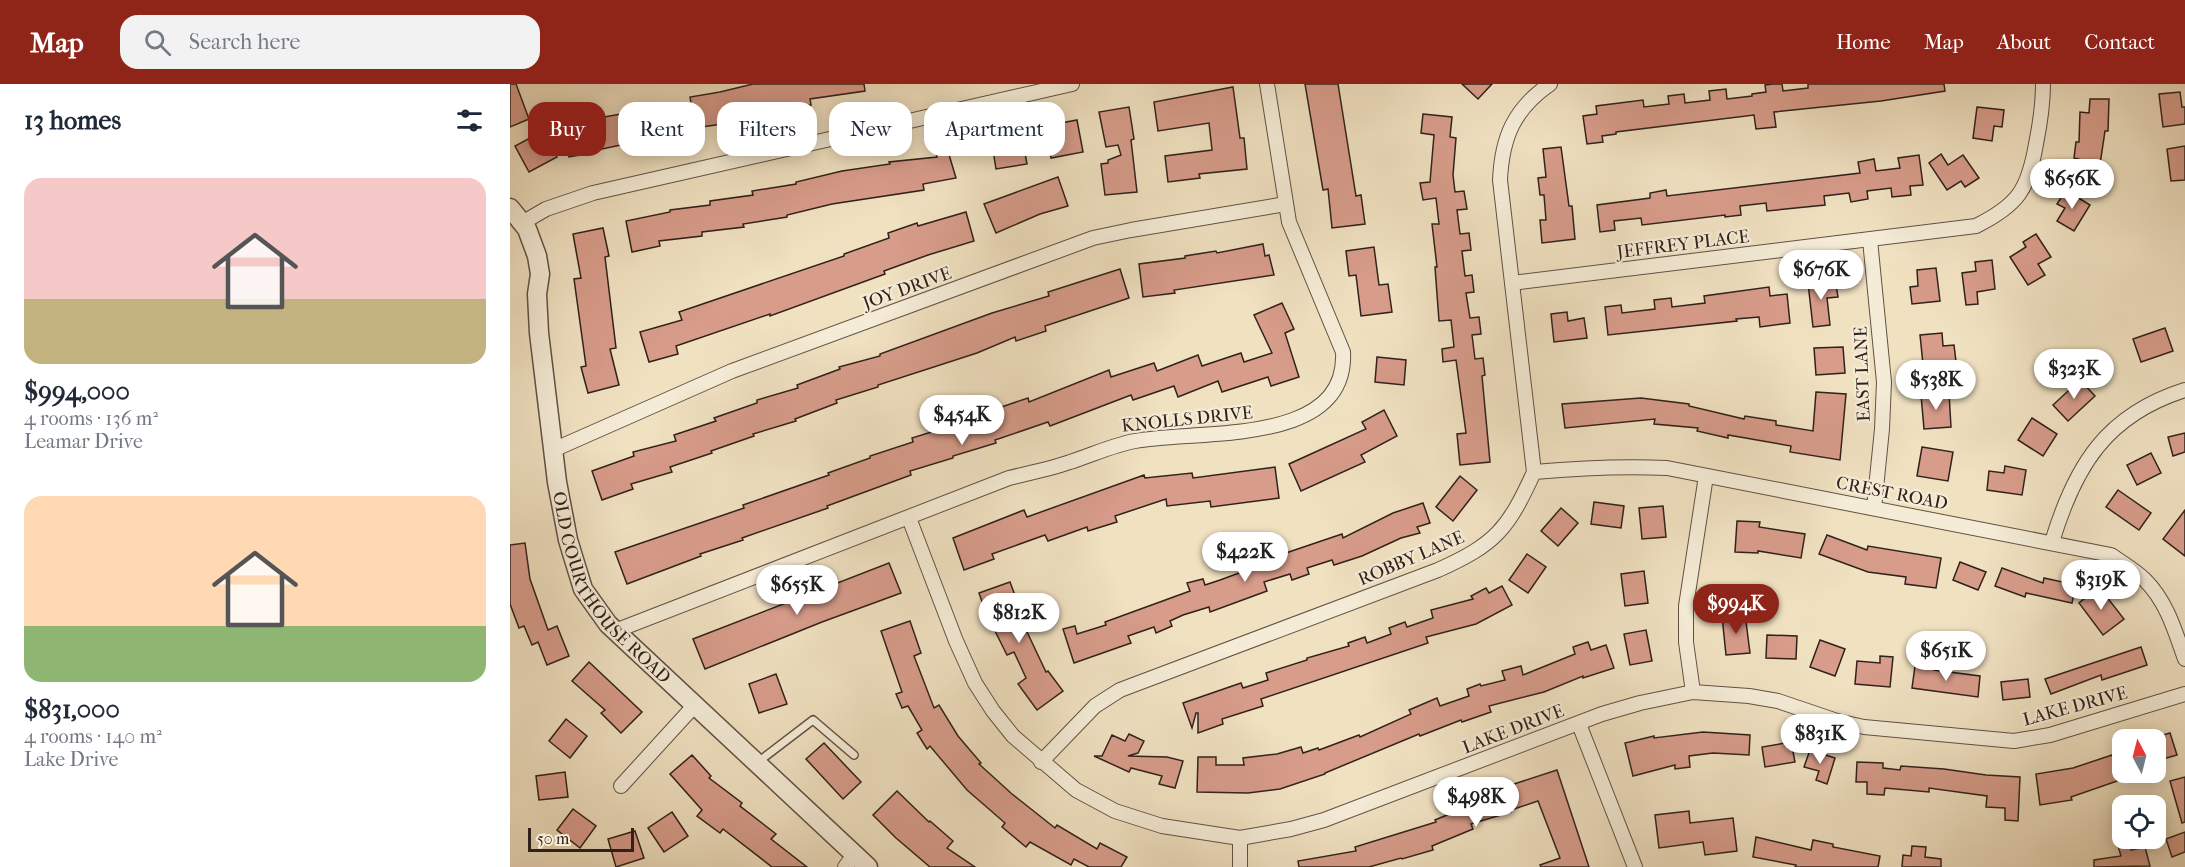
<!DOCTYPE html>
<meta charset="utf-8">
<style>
body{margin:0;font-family:"IM FELL French Canon",serif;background:#f2f2f3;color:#1f2937;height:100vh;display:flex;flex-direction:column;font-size:22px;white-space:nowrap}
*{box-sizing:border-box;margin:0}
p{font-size:20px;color:#747a83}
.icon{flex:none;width:33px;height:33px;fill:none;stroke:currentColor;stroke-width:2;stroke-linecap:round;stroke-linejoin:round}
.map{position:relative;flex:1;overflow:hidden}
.side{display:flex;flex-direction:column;background:#fff;width:510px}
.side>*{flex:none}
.top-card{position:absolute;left:18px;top:18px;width:570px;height:54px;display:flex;gap:12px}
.needle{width:39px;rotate:353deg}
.buttons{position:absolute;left:1602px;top:645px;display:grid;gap:12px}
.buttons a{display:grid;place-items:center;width:54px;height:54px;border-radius:12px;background:#fff;box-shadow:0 3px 15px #0003;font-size:30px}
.scale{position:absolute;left:18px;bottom:15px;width:106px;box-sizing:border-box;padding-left:6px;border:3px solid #31211b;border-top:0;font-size:16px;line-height:21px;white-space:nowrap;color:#31211b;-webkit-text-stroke:4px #f5ecd7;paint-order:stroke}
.price{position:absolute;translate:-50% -51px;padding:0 14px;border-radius:21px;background:#fff;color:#222;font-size:20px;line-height:39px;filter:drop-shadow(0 2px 3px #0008)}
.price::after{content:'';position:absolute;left:50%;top:36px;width:18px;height:14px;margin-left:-9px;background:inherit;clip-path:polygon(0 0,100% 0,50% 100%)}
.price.active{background:#8f2418;color:#fff}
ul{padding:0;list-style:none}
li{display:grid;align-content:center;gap:12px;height:318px;padding:0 24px}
li span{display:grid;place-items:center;height:186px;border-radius:18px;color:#555}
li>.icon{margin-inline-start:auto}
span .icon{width:108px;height:108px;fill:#fffc;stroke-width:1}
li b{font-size:26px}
h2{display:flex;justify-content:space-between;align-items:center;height:72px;padding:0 24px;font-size:26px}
.pill{padding:0 21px;border-radius:18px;background:#fff;box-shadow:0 3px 15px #0003;font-size:21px;line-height:54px}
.pill.active{background:#8f2418;color:#fff}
header{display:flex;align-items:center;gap:36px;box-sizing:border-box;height:84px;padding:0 30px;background:#8f2418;color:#fff}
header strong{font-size:28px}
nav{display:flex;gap:33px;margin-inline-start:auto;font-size:21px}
.search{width:420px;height:54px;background:#f2f2f3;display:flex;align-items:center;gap:15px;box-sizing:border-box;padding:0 21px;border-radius:18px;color:#747a83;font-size:22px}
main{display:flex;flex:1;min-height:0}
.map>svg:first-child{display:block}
</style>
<header>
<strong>Map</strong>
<div class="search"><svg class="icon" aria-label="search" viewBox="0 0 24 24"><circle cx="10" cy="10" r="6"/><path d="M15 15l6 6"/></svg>Search here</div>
<nav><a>Home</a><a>Map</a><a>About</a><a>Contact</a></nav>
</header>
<main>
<section class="side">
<h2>13 homes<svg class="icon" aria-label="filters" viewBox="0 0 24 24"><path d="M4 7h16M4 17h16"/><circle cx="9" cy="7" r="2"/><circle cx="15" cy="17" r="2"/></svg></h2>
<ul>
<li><span style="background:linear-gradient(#f6c9c9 65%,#c2b280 0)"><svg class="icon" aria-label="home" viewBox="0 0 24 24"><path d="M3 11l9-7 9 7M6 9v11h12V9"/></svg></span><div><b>$994,000</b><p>4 rooms · 136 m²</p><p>Leamar Drive</p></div></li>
<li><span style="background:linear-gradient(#ffd9b3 70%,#8fb573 0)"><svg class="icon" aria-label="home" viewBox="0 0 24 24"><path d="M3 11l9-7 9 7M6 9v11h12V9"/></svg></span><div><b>$831,000</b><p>4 rooms · 140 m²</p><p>Lake Drive</p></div></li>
</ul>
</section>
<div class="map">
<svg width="1675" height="783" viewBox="0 0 1675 783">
<rect width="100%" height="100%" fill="#f0e1c1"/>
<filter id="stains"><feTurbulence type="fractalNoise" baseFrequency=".00333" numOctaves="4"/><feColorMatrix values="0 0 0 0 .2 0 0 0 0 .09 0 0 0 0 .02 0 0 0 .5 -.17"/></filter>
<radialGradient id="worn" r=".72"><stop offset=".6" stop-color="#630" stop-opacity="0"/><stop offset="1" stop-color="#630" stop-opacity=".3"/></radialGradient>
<g fill="#d79c8a" stroke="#31211b" stroke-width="1.5">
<path d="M0 0H6L19 35 0 43Z"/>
<path d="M243 0H354L355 7 300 15 301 21 258 26V28L212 40 171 46 172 50 129 54 130 57 87 66V68L59 73 54 41 95 35 94 33 138 25V23L181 19 180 13 210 8Z"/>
<path d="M795 0H828L846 112 851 111 855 140 822 144 818 105 813 106Z"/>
<path d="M952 0H982L968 15Z"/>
<path d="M1263 0H1272L1273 7 1298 4V0H1434L1435 7 1371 17 1264 28 1266 43 1246 45 1244 31 1106 48V50L1092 52 1093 58 1077 60 1073 32 1087 30 1086 22 1133 16 1134 23 1159 20 1158 12 1174 10 1175 19 1200 16 1199 7 1216 5 1217 15 1242 12V10L1256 8 1255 1Z"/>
<path d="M723 3 730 54H734L737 85 689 90 690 94 658 98 655 72 702 66 699 39 648 47 644 18Z"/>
<path d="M1670 8 1672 23H1675V40L1653 43 1649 10Z"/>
<path d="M1580 15H1599L1598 47H1595L1588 94 1569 91 1572 76 1564 74 1566 58H1569L1570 28 1579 29Z"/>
<path d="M619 23 624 55 621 56 627 108 595 111 591 80 598 79V76L611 71 608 61 596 63 589 28Z"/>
<path d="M1467 23 1494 26 1492 43 1484 42 1482 57 1463 54Z"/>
<path d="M913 30 942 33 940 53 946 54 943 91 945 108 954 107 957 125 947 126 950 150 959 149 961 166 952 167 955 192 962 191 964 208 956 209 960 234 969 233 971 250 962 251 965 275 973 274 975 291 972 292 980 378 950 381 947 350 956 349 946 276 933 278 932 265 944 263 941 236 929 237 925 183H927L922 140H929L926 114 913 116 910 99 920 98 924 51 911 49Z"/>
<path d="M567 36 573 68 541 74 535 42Z"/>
<path d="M33 47 47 73 19 88 5 62Z"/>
<path d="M511 48 517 80 486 85 481 53Z"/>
<path d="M1675 62V96L1661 97 1657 65Z"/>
<path d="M1051 63 1059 122H1062L1065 155 1032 159 1030 136H1036L1034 111H1030L1028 94 1036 93 1033 65Z"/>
<path d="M437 64 446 94 413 100 414 106 322 120 277 131V133L233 140 234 143 192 148V152L149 157 150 162 122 168 116 137 160 128V126L200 121V117L243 111 242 107 286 100V98L332 87 380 80 379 78 427 73 425 66Z"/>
<path d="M1431 70 1438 81 1453 71 1469 94 1455 103 1451 97 1437 106 1419 79Z"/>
<path d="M1409 71 1413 101 1400 102 1401 111 1382 113 1381 104 1357 107 1358 115 1341 118 1339 109 1314 112 1315 121 1257 127 1256 119 1230 122 1231 131 1215 133V131L1132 141 1131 134 1104 137 1105 146 1090 148 1087 121 1140 114V109L1156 106 1157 112 1350 89 1348 78 1364 75 1366 87 1390 84 1388 74Z"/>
<path d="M548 93 558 122 530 130 486 149 474 120Z"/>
<path d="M1556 106 1580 121 1564 147 1547 137 1555 124 1547 120Z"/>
<path d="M456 128 464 157 418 171 374 187 375 190 260 232V230L166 262 168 270 139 278 130 248 172 236 169 228 334 172V170L379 154 378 149 407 139 408 142Z"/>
<path d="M93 144 99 172 95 173 106 264 100 265 109 301 78 309 71 283 76 282 64 195 71 194 63 150Z"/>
<path d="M1526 150 1541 173 1528 180 1535 191 1518 201 1500 173 1516 163 1513 158Z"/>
<path d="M753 160 755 172 759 171 764 191 664 206 665 209 633 213 629 180 675 174V172L706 167 707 169Z"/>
<path d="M864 163 869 201 878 200 882 228 851 232 846 191 839 192 836 167Z"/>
<path d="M1482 176 1485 205 1467 208 1468 220 1456 221 1452 189 1466 187 1465 178Z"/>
<path d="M1426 184 1430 217 1402 220 1400 203 1408 202 1407 186Z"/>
<path d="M610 185 619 214 535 242 536 247 506 257 505 253 467 269 368 301V303L326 316 327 319 285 335 286 337 243 350 244 352 201 367 202 369 160 383 162 388 121 400 123 405 92 416 82 387 124 372 123 368 166 357 164 351 206 337 204 334 247 319V316L288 304 287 301 330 285 329 283 370 272V270L482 229 539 212 538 208Z"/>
<path d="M1325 195 1328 213 1317 214 1320 241 1303 243 1298 199Z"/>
<path d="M1259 203 1260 212 1277 210 1280 239 1250 243 1249 233 1226 235 1227 237 1098 251 1095 223 1111 221 1112 229 1145 225 1144 216 1161 214 1162 223 1195 219 1194 212Z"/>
<path d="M772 219 784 245 775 249 789 293 761 302 758 293 712 308 708 297 668 313 664 302 623 316 621 311 540 342 538 338 485 356 486 359 443 372V374L400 387 401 391 317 422 318 424 232 454 233 456 190 470 191 472 117 500 105 468 234 424 233 421 319 391 318 389 360 374V372L403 358 402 354 444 341V339L518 314 519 318 599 286 601 293 644 279 647 287 688 271 692 282 731 269 734 278 762 269 744 231Z"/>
<path d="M1057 228 1058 237 1074 234 1077 254 1044 258 1041 230Z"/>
<path d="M1655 244 1663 267 1631 278 1623 255Z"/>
<path d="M1432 249 1433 262 1444 261 1447 286 1414 290 1410 251Z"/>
<path d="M1333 263 1335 289 1306 291 1304 264Z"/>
<path d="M867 273 896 276 894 301 865 298Z"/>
<path d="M1570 296 1585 312 1558 337 1543 321Z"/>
<path d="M1306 308 1336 310 1330 376 1280 368 1281 362 1218 351V354L1187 347 1188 344 1144 340 1145 335 1055 344 1052 320 1131 314 1179 320V322L1234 335 1235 332 1266 337V341L1303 347Z"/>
<path d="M1439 309 1441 343 1414 345 1411 311Z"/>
<path d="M874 326 887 352 851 371 855 378 791 407 779 380 856 345 852 338Z"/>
<path d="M1522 334 1547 350 1533 372 1508 356Z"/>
<path d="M1675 349V368L1663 372 1658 353Z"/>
<path d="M1412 363 1443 368 1438 397 1407 392Z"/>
<path d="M1641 369 1651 389 1627 401 1617 381Z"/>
<path d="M1495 382 1516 386 1512 411 1477 406 1479 387 1494 389Z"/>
<path d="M765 383 769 414 701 423 700 417 657 422 656 415 605 432 607 438 578 447 577 443 538 457 535 451 482 470 484 475 454 486 443 454 514 426 517 433 634 391 635 394 682 389 683 394Z"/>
<path d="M950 392 967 406 943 437 926 423Z"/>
<path d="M1608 406 1641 429 1629 446 1596 423Z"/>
<path d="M1084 418 1114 422 1111 444 1081 440Z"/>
<path d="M913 419 920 439 907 443 910 449 891 454 852 472 824 481 822 476 797 484 799 490 782 496 780 490 754 498 757 507 700 528 699 523 673 531 660 537 662 542 646 549 644 543 618 552 621 559 564 579 553 545 565 542 567 550 596 541 595 538 680 507 677 499 693 495 695 501 710 496 762 477 761 474 832 450 833 454 883 429Z"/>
<path d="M1153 422 1156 453 1132 455 1129 424Z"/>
<path d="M1051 424 1068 439 1048 462 1031 447Z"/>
<path d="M1675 426V472L1653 455Z"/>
<path d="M1227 437 1250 438 1249 443 1295 450 1291 474 1248 467V469L1225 468Z"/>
<path d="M1317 451 1357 466 1358 462 1431 474 1426 504 1395 500 1396 493 1358 488 1309 470Z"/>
<path d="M15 459 20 495 38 546 47 542 59 572 37 581 28 558 22 561 14 542 9 544 0 520V461Z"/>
<path d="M1017 470 1036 483 1018 509 999 496Z"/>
<path d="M1450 478 1476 488 1468 506 1443 496Z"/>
<path d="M379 479 391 509 312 538 195 585 183 555Z"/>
<path d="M1492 484 1533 499 1534 494 1566 501 1562 519 1516 509 1515 513 1485 502Z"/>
<path d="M1134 487 1138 519 1115 522 1111 490Z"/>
<path d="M500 498 512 530 509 531 536 588 538 587 553 607 527 626 508 600 516 594 504 568 497 571 482 541H480L469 509Z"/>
<path d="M992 502 1002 521 966 540 916 553 918 559 751 615 753 622 712 635 713 640 688 649V629H686L682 644 673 619 731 599 733 604 758 596 756 589 797 576V574L839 562 838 559 855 553 857 559 881 550 879 544 895 538 897 543 923 534 921 526 963 515 961 512 976 504 979 509Z"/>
<path d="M1589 503 1614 535 1593 551 1569 519Z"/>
<path d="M1235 530 1240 569 1216 571 1212 532Z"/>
<path d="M400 537 411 569 404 572 424 624 429 621 448 652 471 679 469 680 502 710 545 744 547 741 587 765 590 759 617 773 611 783H579L564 775 561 781 520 758 516 763 492 743 495 739 457 706 420 662 417 665 407 649 412 646 398 622 392 624 386 610 392 608 371 547Z"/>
<path d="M1136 546 1142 577 1120 581 1114 550Z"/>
<path d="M1257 551 1287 552 1286 575 1256 574Z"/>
<path d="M1310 556 1335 565 1325 592 1300 583Z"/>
<path d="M1078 558 1081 566 1096 561 1104 584 1073 594V592L1034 608 979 622 981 628 952 638 951 636 910 652 909 650 815 689V690L770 705 738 709 687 708 688 673H706V681H734L733 674 767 670 791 663 793 669 808 664 809 666 849 651 850 653 901 630 899 626 927 614 930 622 959 612 957 605 970 600 971 602 995 596 992 587 1011 582 1013 591 1065 570 1063 563Z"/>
<path d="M1631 563 1637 581 1592 596 1591 591 1541 610 1535 595Z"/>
<path d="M1370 572 1383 573 1380 603 1345 600 1347 577 1370 579Z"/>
<path d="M79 578 132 628 111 649 91 629 95 626 62 597Z"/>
<path d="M1405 582 1424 584V586L1470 592 1468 613 1402 604Z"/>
<path d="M266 590 277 620 249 629 239 600Z"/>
<path d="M1518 595 1520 613 1493 616 1491 598Z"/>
<path d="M56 635 77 652 60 674 39 657Z"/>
<path d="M1193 648 1240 651 1239 671 1203 669 1179 672 1180 683 1165 685V681L1123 692 1115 659 1144 652V654Z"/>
<path d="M1660 649 1667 671 1646 677V653Z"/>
<path d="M619 650 634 657 628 669 618 672 657 673 673 677 665 704 649 700 652 692 621 684 619 688 584 672H592L602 651 615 657Z"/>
<path d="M1281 658 1285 678 1255 683 1252 663Z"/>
<path d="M314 659 351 698 333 715 296 675Z"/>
<path d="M1300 666 1325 674 1317 700 1306 696 1309 687 1294 683Z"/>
<path d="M182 671 201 692 199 694 232 719 230 722 266 750 261 755 297 783H262L213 745 210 749 187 732 192 726 160 690Z"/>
<path d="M1602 671 1610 696 1561 713 1562 716 1530 721 1526 690 1563 684Z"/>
<path d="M1347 678 1373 679V684L1390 686 1391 682 1434 685 1476 691 1510 693 1508 737 1495 736V724L1476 723 1477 712 1419 704V708L1375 704 1374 711 1357 710V698H1346Z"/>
<path d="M1047 686 1079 783H1031L1030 781 1050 774 1028 717 1001 726V728L961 740 963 745 922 762 923 766 892 775 891 774 859 783H789L788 777 846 767 845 763 926 738 925 736 966 719 965 715 1005 703 1004 700Z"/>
<path d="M55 688 58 713 29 716 26 692Z"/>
<path d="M1675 693V738L1672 739 1660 697Z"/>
<path d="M387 707 419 738 420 737 443 757 437 764 465 783H420L386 754 363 731Z"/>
<path d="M63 725 86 742 70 764 47 746Z"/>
<path d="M1179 727 1180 739 1223 734 1227 767 1195 771 1193 758 1149 764 1145 731Z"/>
<path d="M162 728 178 752 154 768 138 744Z"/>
<path d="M125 747 134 774 106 783 98 755Z"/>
<path d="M1675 748V768L1662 773 1656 755Z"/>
<path d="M1246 753 1301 766 1303 756 1323 760V763L1370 772 1368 783H1285L1286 781 1243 773Z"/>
<path d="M1620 759 1621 766 1635 763 1640 782 1584 783V776L1611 772 1608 762Z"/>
<path d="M1402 762 1416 763 1415 773 1431 775V783H1392L1393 771 1401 772Z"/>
</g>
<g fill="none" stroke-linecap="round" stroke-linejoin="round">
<g stroke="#615144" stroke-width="10">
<path id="service" d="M248 678 303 636 344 671"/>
</g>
<g stroke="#615144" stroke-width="16">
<g id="minor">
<path d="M12 139 36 125 83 109 562 0"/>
<path d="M1360 156 1374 298 1372 345 1364 424"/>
<path d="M1002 199 1466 142C1508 121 1518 106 1526 60 1530 40 1533 21 1533 0"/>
<path d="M43 366 222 287 583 154 621 146 776 120"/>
<path d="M1024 388C1069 384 1112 382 1157 384L1601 471C1612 479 1625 486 1635 496 1657 518 1665 547 1675 575"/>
<path d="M399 434 446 557 465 599 483 627 503 652 566 706 605 727 652 742 730 754 781 745 814 736 1092 630 1130 619 1183 608 1239 612 1268 617 1327 637 1354 643 1504 657 1540 651 1675 610"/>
<path d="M1542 458C1565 382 1596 331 1675 306"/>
<path d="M105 547 499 394C519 389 540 385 560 378 582 371 603 361 625 357 685 345 838 364 833 268L779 138 757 0"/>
<path d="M1183 608 1176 558V522L1196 392"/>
<path d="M1069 640 1125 783"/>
<path d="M531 678 585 622 610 606 928 486C986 460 998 445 1024 388L990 96C992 53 1004 25 1040 0"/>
<path d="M111 702 184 622"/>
<path d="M335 783 344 771"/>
<path d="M730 783V754"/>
</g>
</g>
<g stroke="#615144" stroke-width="21">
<g id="tertiary">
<path id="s1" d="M0 124 17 145 27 172 30 190 27 210 29 249 47 398 58 456 73 505 98 540 358 783"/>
</g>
</g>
<use href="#service" stroke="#f5ecd7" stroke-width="7"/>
<use href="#minor" stroke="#f5ecd7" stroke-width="14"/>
<use href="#tertiary" stroke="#f5ecd7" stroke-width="18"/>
</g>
<g text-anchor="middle" stroke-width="4.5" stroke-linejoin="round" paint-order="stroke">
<g font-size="18" fill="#31211b" stroke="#f5ecd7">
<text transform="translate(1173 160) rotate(-7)" y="6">JEFFREY PLACE</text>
<text transform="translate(397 204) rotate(-20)" y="6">JOY DRIVE</text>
<text transform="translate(1352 290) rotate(-92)" y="6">EAST LANE</text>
<text transform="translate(677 335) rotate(-6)" y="6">KNOLLS DRIVE</text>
<text transform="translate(1382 409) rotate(11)" y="6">CREST ROAD</text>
<text transform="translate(901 474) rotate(-23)" y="6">ROBBY LANE</text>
<text dy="6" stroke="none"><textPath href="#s1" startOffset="406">OLD COURTHOUSE ROAD</textPath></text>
<text transform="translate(1565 622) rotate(-15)" y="6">LAKE DRIVE</text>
<text transform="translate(1003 645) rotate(-21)" y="6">LAKE DRIVE</text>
</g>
</g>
<rect width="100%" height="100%" filter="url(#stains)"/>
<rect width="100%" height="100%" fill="url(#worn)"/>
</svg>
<div class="buttons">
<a><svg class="needle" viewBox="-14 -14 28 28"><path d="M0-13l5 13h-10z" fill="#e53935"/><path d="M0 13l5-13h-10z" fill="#747a83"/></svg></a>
<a><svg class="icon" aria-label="locate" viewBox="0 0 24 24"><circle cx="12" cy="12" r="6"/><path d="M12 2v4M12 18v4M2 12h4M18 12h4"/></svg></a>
</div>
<div class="scale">50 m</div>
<b class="price" style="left:1562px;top:126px">$656K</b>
<b class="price" style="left:1311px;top:217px">$676K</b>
<b class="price" style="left:1564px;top:316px">$323K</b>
<b class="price" style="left:1426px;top:327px">$538K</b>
<b class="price" style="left:452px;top:362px">$454K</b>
<b class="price" style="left:735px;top:499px">$422K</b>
<b class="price" style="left:1591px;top:527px">$319K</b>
<b class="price" style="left:287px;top:532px">$655K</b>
<b class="price active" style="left:1226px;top:551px">$994K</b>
<b class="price" style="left:509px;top:560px">$812K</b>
<b class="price" style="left:1436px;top:598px">$651K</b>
<b class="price" style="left:1310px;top:681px">$831K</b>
<b class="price" style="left:966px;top:744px">$498K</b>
<div class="top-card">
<a class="pill active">Buy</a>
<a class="pill">Rent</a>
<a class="pill">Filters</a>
<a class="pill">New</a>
<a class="pill">Apartment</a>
</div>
</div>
</main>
